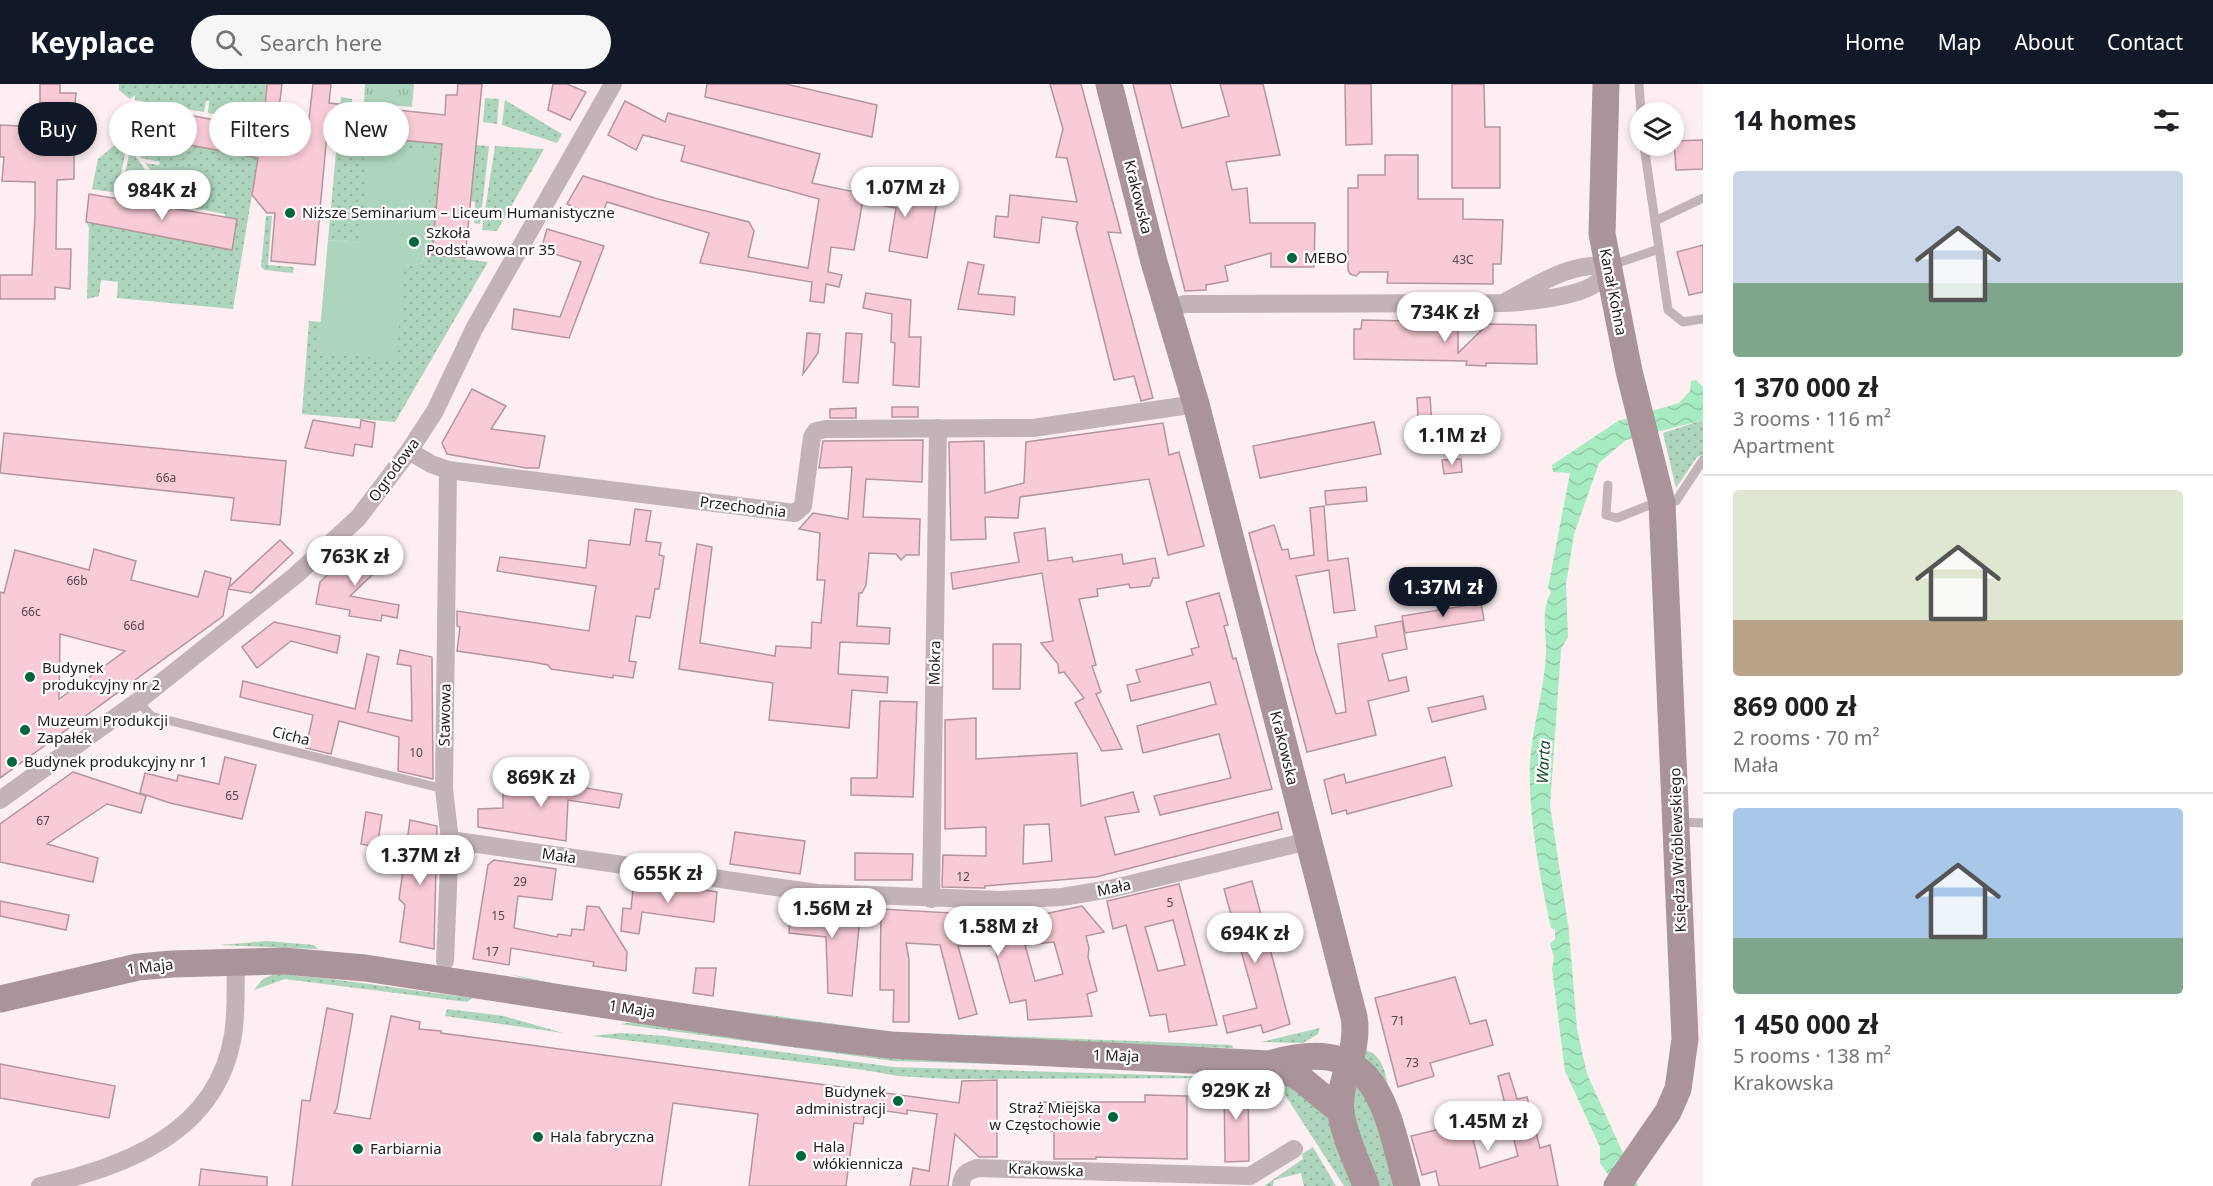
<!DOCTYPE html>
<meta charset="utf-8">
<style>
body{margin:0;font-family:"Noto Sans",sans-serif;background:#f6f6f6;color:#202124;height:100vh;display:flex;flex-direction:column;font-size:22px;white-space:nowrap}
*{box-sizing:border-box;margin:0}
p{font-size:20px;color:#757577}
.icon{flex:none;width:33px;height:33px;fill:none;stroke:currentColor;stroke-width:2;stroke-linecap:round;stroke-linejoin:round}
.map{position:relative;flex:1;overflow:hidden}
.drawer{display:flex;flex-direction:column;background:#fff;width:510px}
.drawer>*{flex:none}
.top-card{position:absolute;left:18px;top:18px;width:570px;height:54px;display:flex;gap:12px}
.tools{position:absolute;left:1630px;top:18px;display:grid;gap:12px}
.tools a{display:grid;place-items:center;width:54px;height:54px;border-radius:50%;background:#fff;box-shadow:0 3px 9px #0003;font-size:30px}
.price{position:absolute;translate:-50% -51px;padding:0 14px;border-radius:21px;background:#fff;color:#222;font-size:20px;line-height:39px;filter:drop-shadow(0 2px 3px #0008)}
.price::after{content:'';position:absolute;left:50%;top:36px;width:18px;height:14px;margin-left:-9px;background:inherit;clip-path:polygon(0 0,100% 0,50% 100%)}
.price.active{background:#111827;color:#fff}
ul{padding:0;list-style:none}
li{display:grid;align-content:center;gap:12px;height:318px;padding:0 30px}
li+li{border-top:2px solid #e0e0e0}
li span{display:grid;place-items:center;height:186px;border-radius:6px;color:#555}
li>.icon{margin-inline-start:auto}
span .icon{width:108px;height:108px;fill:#fffc;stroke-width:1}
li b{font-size:26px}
h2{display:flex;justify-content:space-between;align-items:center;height:72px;padding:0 30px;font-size:26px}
.pill{padding:0 21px;border-radius:27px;background:#fff;box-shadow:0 3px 9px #0003;font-size:21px;line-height:54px}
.pill.active{background:#111827;color:#fff}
header{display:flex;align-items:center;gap:36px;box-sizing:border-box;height:84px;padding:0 30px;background:#111827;color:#fff}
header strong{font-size:28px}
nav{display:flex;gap:33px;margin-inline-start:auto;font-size:21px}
.search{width:420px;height:54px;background:#f6f6f6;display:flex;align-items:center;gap:15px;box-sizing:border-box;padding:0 21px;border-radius:33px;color:#757577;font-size:22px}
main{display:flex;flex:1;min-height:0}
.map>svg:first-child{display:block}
</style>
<header>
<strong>Keyplace</strong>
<div class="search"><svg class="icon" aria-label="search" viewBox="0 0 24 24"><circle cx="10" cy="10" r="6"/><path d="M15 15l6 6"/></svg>Search here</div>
<nav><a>Home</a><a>Map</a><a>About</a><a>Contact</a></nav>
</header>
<main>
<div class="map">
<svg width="1703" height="1102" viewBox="0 0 1703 1102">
<defs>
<pattern id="grass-dots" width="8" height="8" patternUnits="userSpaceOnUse" patternTransform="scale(1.5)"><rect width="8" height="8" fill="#add4bc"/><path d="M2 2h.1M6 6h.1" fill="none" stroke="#95b5a1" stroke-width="1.8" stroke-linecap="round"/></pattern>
<pattern id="park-tufts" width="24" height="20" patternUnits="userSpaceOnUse" patternTransform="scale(1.5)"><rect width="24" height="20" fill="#add4bc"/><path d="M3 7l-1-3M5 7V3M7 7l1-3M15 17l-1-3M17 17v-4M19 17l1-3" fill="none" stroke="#95b5a1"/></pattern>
<pattern id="water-waves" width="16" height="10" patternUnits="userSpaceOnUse" patternTransform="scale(1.5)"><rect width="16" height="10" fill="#a6ebc1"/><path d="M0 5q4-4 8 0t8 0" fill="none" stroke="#8fc9a5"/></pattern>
</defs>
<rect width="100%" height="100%" fill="#fceef1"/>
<g fill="url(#grass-dots)">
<path d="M119 0H266L263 45 246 42 247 36 208 29 209 17H206L204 28 135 16V11L130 15 119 6Z"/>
<path d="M341 13 352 15 350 51 443 57 432 171 488 178 395 338 302 330 309 237 321 238 318 268 405 183 423 179 433 67 360 159 328 156Z"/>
<path d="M485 14 499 15 497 40 483 38Z"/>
<path d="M505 16 562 50 557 59 502 41Z"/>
<path d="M131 49 258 74 233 225 117 214 118 198 101 196 99 212 87 215 89 143 86 138 232 166 237 137 225 134V130L177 121 145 79 159 81 160 78 141 74 128 55 127 50Z"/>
<path d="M122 55 127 61 117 109 92 105 98 75Z"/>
<path d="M476 61 489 62 480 140 474 139 475 118 471 117Z"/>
<path d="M495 62 544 65 497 147 482 146Z"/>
<path d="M130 65 153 96 148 115 121 110Z"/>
<path d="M266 132H272L268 181 294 183 293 189 265 186 261 183Z"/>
<path d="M1703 336V371L1697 373 1676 404 1663 349Z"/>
<path d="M267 857 314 861 318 865 220 861Z"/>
<path d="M275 890 332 895 472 914 467 918 285 895 254 906 263 895Z"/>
<path d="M509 890 590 907 895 948 1185 959 1232 961 1233 964 897 952 548 901Z"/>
<path d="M447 925 504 932 563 949 445 932Z"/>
<path d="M635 938 1099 983 893 977 620 940Z"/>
<path d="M1320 944 1318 950 1303 959 1261 958Z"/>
<path d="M621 949 665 952 894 983 1256 994 949 995 898 992 864 986 592 952Z"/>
<path d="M1366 966C1385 973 1385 991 1390 1009L1361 978Z"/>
<path d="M1282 993 1327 1031 1355 1102H1344L1276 997Z"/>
<path d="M1354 994 1374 1016 1399 1102H1377L1354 1038Z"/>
<path d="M1313 1063 1336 1102H1304L1301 1089 1274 1096 1273 1102H1264L1303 1075 1302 1070Z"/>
</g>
<path fill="url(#park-tufts)" d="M365 0H414L412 23 364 19Z"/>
<path fill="#add4bc" d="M370 61 434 67 423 179 405 183 396 276 318 268 328 156 360 159Z"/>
<path fill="url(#water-waves)" d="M1696 296 1703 303V336L1626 356 1599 379 1574 450 1566 500 1568 553 1561 565 1550 722 1569 847 1577 945 1587 990 1638 1102H1616L1600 1079V1063L1565 987 1552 885 1554 873 1550 860 1555 855V846L1551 844C1540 792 1528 733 1530 680 1532 643 1544 608 1546 571 1547 550 1540 529 1551 508L1548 504 1570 389 1553 388 1552 381 1618 337 1679 319 1690 307 1691 297Z"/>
<g fill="#f9cbd6" stroke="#b4959c" stroke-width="1.5" fill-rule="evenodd">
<path d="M40 0H60V9H76L71 71H74V95L57 96 56 165H71L70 205 55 203V215H0V191H32L35 131V98L2 97 4 73H0V41L40 43Z"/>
<path d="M267 0H282L278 32 309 35 313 0H331L329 19 445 31 446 11H457L458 0H482L465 174 432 171 442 60 327 49 315 181 271 177 275 129H267L252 111 258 74 137 51 140 37 128 34 130 20 263 45Z"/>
<path d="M553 0H567L586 8 570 36 548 26Z"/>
<path d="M707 0H786L877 21 872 53 705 13Z"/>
<path d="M1050 0H1081L1121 149 1108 148 1153 314 1141 317 1134 292 1114 296 1076 144 1078 138 1042 133 1039 159 994 153 996 132 1008 133 1010 111 1077 118 1067 74 1056 73 1063 45Z"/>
<path d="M1133 0H1170L1182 44 1229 32 1220 0H1263L1280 71 1226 78 1232 106 1247 104 1250 139H1315L1314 183H1271V169L1225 182 1228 197 1206 201V206L1185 207Z"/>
<path d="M1345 0H1371L1372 60 1346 61Z"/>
<path d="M1452 0H1484L1485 43H1500V104H1452Z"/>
<path d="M625 17 665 38 668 29 820 70 812 99 864 110 854 166 831 163 828 188 842 191 839 203 826 200 824 219 810 217 812 198 700 179 709 149 607 118 600 136 567 120 583 92 658 115 749 138 754 147 748 173 808 184 819 115 681 77 685 62 643 51 636 66 608 51Z"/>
<path d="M1703 56V85L1676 86 1674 57Z"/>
<path d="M1385 71H1418V115H1463V135L1503 136 1501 180H1493V200L1387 199 1388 188H1360L1356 192 1350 190 1348 186V104H1358V91H1385Z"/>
<path d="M866 93 885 96 883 107 937 117 927 174 889 167 896 124 862 118Z"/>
<path d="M89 110 237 135 232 166 86 138Z"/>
<path d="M547 145 604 162 569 254 512 245 514 225 560 233 581 178 541 166Z"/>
<path d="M1703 161V208L1689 211 1677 168Z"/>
<path d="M968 178 984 181 978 210 1015 213 1014 231 958 225Z"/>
<path d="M866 209 911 216 909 253H921L919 303 893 301 895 259 891 258 892 230 863 224Z"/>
<path d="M1362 236 1458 238V269L1488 240 1536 241 1537 280 1486 279V282L1466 281 1467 277 1354 275V245H1361Z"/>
<path d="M807 249 820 250 818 269 803 290Z"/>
<path d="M846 249 862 250 858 299 843 298Z"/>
<path d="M472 305 506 322 491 345 545 352 539 384H526L447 370 442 359Z"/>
<path d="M1430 313 1434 368 1420 369 1417 314Z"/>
<rect x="892" y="323" width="26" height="10"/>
<path d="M856 324V334H830V325Z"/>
<path d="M313 336 360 344 361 336 375 339 372 363 355 360 353 372 305 364Z"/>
<path d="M1374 338 1381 370 1260 394 1253 362Z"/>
<path d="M1163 339 1169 371 1179 368 1204 462 1168 471 1149 395 1020 413 1018 434 985 433 986 455 951 456 949 358 984 357 985 409 1024 399 1026 358Z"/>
<path d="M4 349 286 377 280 441 231 436 234 414 0 389Z"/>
<path d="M923 356 922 398 866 395 863 433 920 435 919 471H906L901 476 896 470 869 469 866 501 862 509H859L857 542 890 544 889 560 840 558 838 590 888 593 887 609 852 606 849 644 769 636 773 599 679 585 697 460 712 463 700 559 775 572 776 562 811 564 812 538 821 539 825 496H817L820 449 799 445 813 429 848 435 852 383 819 384 823 357Z"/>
<path d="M1461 375 1462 388 1444 390 1442 376Z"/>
<path d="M1366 403 1367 417 1326 421 1325 407Z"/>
<path d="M1324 422 1328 477 1348 474 1355 526 1334 529 1329 486 1296 492 1315 566 1336 630 1346 628 1338 560 1377 553 1375 542 1402 537 1407 565 1382 570 1389 597 1406 593 1409 607 1368 617 1376 651 1307 668 1249 449 1274 441 1282 466 1288 465 1290 475 1314 471 1310 424Z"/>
<path d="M635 425 651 427 646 457 661 459 659 471 664 472 659 505H655L650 534 636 532 629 577 636 578 633 594 613 591V594L551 585 548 581 532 578 457 567 460 543 457 542V527L589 547 596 502 497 487 500 473 586 484 589 456 630 461Z"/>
<path d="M1045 444 1048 477 1072 473 1073 478 1122 470 1123 480 1155 474 1159 494H1153L1150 502 1130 504 1129 500 1097 505 1098 512 1079 515 1096 581 1092 582 1101 608 1096 610 1122 665 1102 667 1075 619 1084 614 1064 588 1059 589 1058 580 1041 559 1053 557 1042 489 953 505 951 489 1019 478 1014 449Z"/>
<path d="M280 456 293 469 251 509 228 505 223 532 0 694V508L4 509 15 466 89 486 94 465 136 477 131 496 198 513 205 487 231 494 229 503ZM60 550 125 567 59 615Z"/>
<path d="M351 467 390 474 350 512 399 521 397 534 382 531 381 537 349 532 350 526 316 520 320 498Z"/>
<path d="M1219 509 1228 541 1224 542 1233 575 1236 574 1272 705 1160 731 1154 712 1231 694 1219 650 1143 669 1137 642 1216 620 1210 598 1131 617 1127 601 1140 598 1136 586 1193 571 1191 565 1199 563 1186 518Z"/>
<path d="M1481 519 1484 536 1405 549 1402 532Z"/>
<path d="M274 538 340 552 337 569 291 557 257 584 242 563Z"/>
<path d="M993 560H1021L1020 605H993Z"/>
<path d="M400 566 432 573 433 695 398 687 399 653 339 637 331 670 306 664 313 631 240 613 243 597 355 625 367 570 379 573 368 628 412 637 411 582 397 580Z"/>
<path d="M1483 612 1486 625 1432 638 1428 624Z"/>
<path d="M880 617 917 618 913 713 851 711V694H877Z"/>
<path d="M976 634V675L1077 669 1081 722 1133 708 1139 728 1105 733 1115 771 1278 728 1282 745 1096 793 985 802V804L942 803 943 771 986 772V743L945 745V636ZM1049 740 1052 777 1023 780 1024 741Z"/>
<path d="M225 673 256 681 242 735 170 719 140 709 145 689 177 697 178 691 219 700Z"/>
<path d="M1445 673 1452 702 1347 730 1346 726 1332 730 1324 696 1344 690 1346 699Z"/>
<path d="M73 688 146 712 141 729 107 720 47 760 98 774 93 798 0 778V740Z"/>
<path d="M515 692 622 710 619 724 568 716 566 757 478 743V725L503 724V709H515Z"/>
<path d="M366 728 382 731 377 763 361 760Z"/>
<path d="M410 736 437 742 434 865 400 858 405 821 399 815Z"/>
<path d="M735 748 805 757 800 790 730 780Z"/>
<path d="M855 769 913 770 912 796H855Z"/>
<path d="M494 776 556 785 552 816 518 812 514 844 557 853 558 850 571 852 572 845 584 846 587 822 599 823 627 868 626 887 593 882 594 878 511 864 509 881 473 875 488 781Z"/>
<path d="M634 796 717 808 714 838 642 828 639 850 621 847 623 824 631 825Z"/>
<path d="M1252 797 1290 940 1263 949 1261 941 1227 949 1223 932 1257 924 1224 805Z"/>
<path d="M1179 800 1217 941 1169 948 1166 930 1150 932 1126 841 1113 845 1107 817ZM1173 836 1185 881 1158 887 1145 843Z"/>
<path d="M0 817 69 831 66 846 0 832Z"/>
<path d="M791 818 861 824 852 912 828 909 826 853 789 849Z"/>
<path d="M1082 822 1104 848 1086 852 1089 864 1088 873 1097 907 1087 910 1092 932 1028 936 1026 916 1010 919 994 862H958L977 930 959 935 940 861 906 859 909 875V938H893L894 906H880L881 825 968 830 964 826 1000 829 1043 826 1044 830ZM1054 858 1063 890 1035 897 1025 861Z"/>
<path d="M696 884H716L713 912 693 909Z"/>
<path d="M1455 893 1470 940 1486 936 1493 961 1430 979 1434 992 1398 1003 1375 914Z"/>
<path d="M327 924 353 930 337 1024 334 1029 370 1035 391 932 420 938 419 945 441 947V949L959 1019 962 997 997 996V1073H979L955 1050 948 1102H910L913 1084 929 1087 937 1030 907 1026V1030L865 1024 863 1040 854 1039 846 1102H749L758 1030 673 1019 661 1102H292L302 1016 310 1017Z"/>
<path d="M0 980 115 1002 109 1034 0 1014Z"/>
<path d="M1509 989 1517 1015 1527 1013 1540 1064 1550 1061 1558 1102H1439L1436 1087 1422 1091 1411 1052 1469 1038 1480 1084 1518 1072 1498 992Z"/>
<path d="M1224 996H1248L1249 1077 1225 1078Z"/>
<path d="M1145 1011 1187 1012V1075L1096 1073V1075H1054V1047H1039L1040 1018H1145Z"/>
<path d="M201 1085 267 1093V1102H199Z"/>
</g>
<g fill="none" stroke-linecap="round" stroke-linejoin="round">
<g stroke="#c2b3b6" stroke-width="9">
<path d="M1639 0 1641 28"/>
<path d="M1644 62 1655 137"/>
<path d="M1703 114 1655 137 1668 226 1683 238 1703 235"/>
<path d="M1609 182 1659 165"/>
<path d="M1608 401 1606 431 1617 434 1647 422 1676 417 1703 376"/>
<path d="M138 617 151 632 444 705"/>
<path d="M1679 738 1703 739"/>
</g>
<g stroke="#c2b3b6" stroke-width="18">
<path d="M1167 225 1185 220 1503 219C1525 218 1586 213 1601 195 1604 192 1605 186 1607 182 1571 177 1534 203 1503 219"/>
<path d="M409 367 431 380 448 386 795 429 803 422 812 353 816 347 826 345 1033 344 1196 320"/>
<path d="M0 716 138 617 296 491 358 434 409 367 435 327 474 245 613 0"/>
<path d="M450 756 817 809 1000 816 1062 813 1110 805 1308 757"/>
<path d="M931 815 938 344"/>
<path d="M445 877 450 756 444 705 448 386"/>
<path d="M40 1102C125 1082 217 1050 233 951 237 927 235 901 236 877"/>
<path d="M961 1102C962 1090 966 1088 977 1084L1250 1092 1294 1065"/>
</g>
<g stroke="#aa9499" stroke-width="27">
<path d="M1109 0 1154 178 1196 320 1354 933C1360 969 1337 997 1341 1028 1343 1050 1358 1080 1366 1102"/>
<path d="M1606 0 1602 150 1629 287 1662 419 1685 955 1678 1005 1668 1028 1617 1102"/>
<path d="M0 915 138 883 172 880 284 877 365 884 783 948 890 961 1269 980C1377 948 1385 1020 1407 1102"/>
<path d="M1269 980 1299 993 1341 1028"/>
</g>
</g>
<g fill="#00673d" stroke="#fff" stroke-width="2">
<circle cx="290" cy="129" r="6"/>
<circle cx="414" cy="158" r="6"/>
<circle cx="1292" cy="174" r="6"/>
<circle cx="30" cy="593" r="6"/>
<circle cx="25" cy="646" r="6"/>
<circle cx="12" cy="678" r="6"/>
<circle cx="898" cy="1017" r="6"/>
<circle cx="1113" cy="1033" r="6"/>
<circle cx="538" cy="1053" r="6"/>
<circle cx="358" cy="1065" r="6"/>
<circle cx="801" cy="1072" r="6"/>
</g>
<g text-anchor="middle" stroke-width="4.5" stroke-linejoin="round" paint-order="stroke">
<g font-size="12" fill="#59464a">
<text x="1463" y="180">43C</text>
<text x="166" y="398">66a</text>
<text x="77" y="501">66b</text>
<text x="31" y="532">66c</text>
<text x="134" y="546">66d</text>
<text x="416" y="673">10</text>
<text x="232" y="716">65</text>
<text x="43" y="741">67</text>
<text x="963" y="797">12</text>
<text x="520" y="802">29</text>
<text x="1170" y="823">5</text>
<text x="498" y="836">15</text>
<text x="492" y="872">17</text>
<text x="1398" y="941">71</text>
<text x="1412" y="983">73</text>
</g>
<g font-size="15" fill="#24191b" stroke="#fff">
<text transform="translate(1138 113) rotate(76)" y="5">Krakowska</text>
<text transform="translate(1613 208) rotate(79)" y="5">Kanał Kohna</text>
<text transform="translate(394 386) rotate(-54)" y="5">Ogrodowa</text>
<text transform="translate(743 423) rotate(7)" y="5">Przechodnia</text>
<text transform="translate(935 579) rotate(-89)" y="5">Mokra</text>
<text transform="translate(445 631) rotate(-89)" y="5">Stawowa</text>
<text transform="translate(291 652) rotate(14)" y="5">Cicha</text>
<text transform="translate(1284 664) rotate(76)" y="5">Krakowska</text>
<text transform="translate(1678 766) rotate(-92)" y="5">Księdza Wróblewskiego</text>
<text transform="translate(559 772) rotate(8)" y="5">Mała</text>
<text transform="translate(1114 804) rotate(-12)" y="5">Mała</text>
<text transform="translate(150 883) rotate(-7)" y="5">1 Maja</text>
<text transform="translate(632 925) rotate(9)" y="5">1 Maja</text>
<text transform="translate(1116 972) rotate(2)" y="5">1 Maja</text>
<text transform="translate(1046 1086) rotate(2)" y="5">Krakowska</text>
</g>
<g font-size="15" fill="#24191b" stroke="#fff" text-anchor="start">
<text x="302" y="134">Niższe Seminarium – Liceum Humanistyczne</text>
<text x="426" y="154">Szkoła<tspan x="426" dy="17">Podstawowa nr 35</tspan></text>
<text x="1304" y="179">MEBO</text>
<text x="42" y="589">Budynek<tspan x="42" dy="17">produkcyjny nr 2</tspan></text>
<text x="37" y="642">Muzeum Produkcji<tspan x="37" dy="17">Zapałek</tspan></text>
<text x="24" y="683">Budynek produkcyjny nr 1</text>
<text x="886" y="1013" text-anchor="end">Budynek<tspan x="886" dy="17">administracji</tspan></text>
<text x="1101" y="1029" text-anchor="end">Straż Miejska<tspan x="1101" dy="17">w Częstochowie</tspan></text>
<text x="550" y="1058">Hala fabryczna</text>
<text x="813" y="1068">Hala<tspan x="813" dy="17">włókiennicza</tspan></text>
<text x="370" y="1070">Farbiarnia</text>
</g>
<g font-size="16" font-style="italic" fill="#14482d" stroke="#fff">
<text transform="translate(1543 678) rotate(-87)" y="6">Warta</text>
</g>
</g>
</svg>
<div class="tools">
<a><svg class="icon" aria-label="layers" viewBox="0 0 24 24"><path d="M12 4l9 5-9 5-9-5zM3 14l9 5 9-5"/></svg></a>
</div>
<b class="price" style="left:905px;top:134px">1.07M zł</b>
<b class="price" style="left:162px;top:137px">984K zł</b>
<b class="price" style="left:1445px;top:259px">734K zł</b>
<b class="price" style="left:1452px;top:382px">1.1M zł</b>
<b class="price" style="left:355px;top:503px">763K zł</b>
<b class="price active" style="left:1443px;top:534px">1.37M zł</b>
<b class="price" style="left:541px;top:724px">869K zł</b>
<b class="price" style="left:420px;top:802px">1.37M zł</b>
<b class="price" style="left:668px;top:820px">655K zł</b>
<b class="price" style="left:832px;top:855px">1.56M zł</b>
<b class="price" style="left:998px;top:873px">1.58M zł</b>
<b class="price" style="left:1255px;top:880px">694K zł</b>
<b class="price" style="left:1236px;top:1037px">929K zł</b>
<b class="price" style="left:1488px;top:1068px">1.45M zł</b>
<div class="top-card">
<a class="pill active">Buy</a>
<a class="pill">Rent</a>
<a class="pill">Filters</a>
<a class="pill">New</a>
</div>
</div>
<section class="drawer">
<h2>14 homes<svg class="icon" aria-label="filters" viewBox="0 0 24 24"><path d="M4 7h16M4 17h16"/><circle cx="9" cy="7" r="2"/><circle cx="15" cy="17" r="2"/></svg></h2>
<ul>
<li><span style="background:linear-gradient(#c9d6e8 60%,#7fa58c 0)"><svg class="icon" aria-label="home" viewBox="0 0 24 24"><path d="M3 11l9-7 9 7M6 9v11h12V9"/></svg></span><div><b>1 370 000 zł</b><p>3 rooms · 116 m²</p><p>Apartment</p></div></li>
<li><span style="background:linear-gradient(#dfe7d0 70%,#b9a48a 0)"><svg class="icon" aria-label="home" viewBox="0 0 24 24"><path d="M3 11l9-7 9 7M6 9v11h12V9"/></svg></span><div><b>869 000 zł</b><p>2 rooms · 70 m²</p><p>Mała</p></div></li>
<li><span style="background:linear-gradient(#a9c7e8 70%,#7fa58c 0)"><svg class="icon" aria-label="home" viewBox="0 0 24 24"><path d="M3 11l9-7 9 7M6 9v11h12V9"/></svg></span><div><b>1 450 000 zł</b><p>5 rooms · 138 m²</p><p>Krakowska</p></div></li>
</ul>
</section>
</main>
